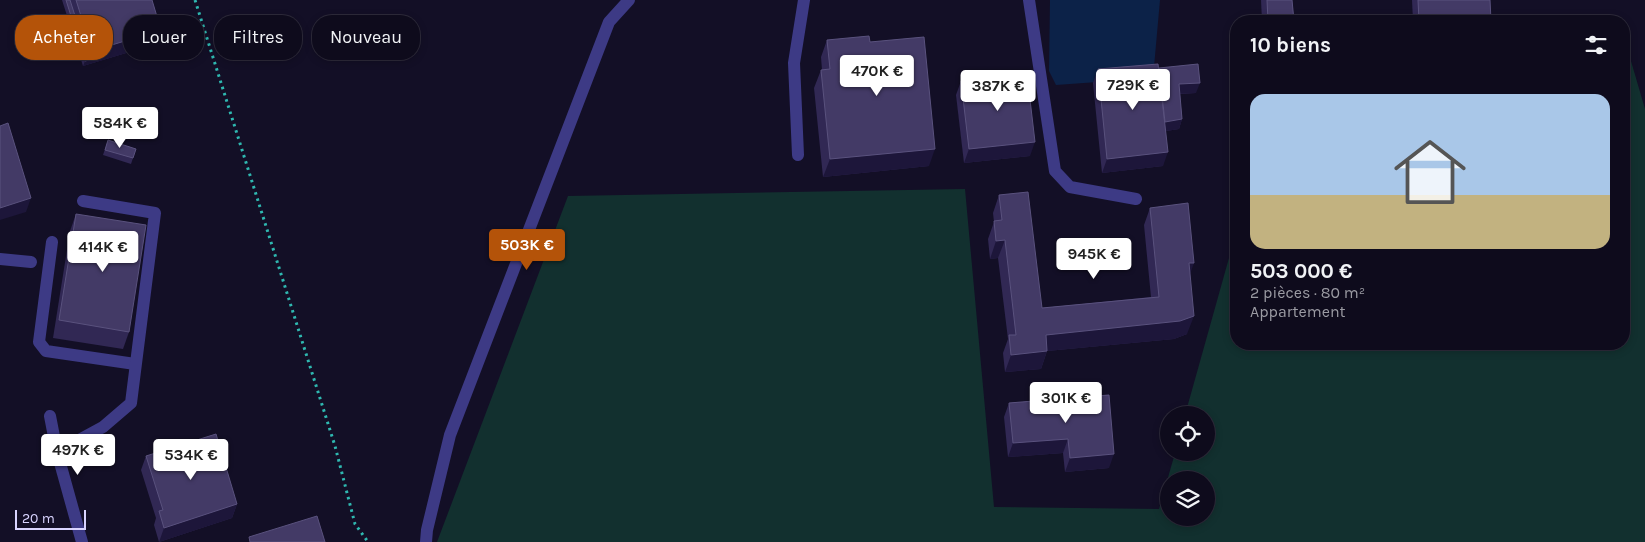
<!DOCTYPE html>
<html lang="fr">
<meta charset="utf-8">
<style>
body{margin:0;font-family:Karla,sans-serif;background:#1c1929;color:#f1f3f6;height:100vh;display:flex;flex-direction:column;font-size:19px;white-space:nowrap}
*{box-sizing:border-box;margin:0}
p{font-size:16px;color:#9b9ba3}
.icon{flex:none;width:28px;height:28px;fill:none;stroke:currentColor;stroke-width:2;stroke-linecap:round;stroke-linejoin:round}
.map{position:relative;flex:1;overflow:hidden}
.drawer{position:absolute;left:1230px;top:15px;width:400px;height:335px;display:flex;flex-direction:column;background:#0e0b1c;border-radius:20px;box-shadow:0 2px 8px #0003,0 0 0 1px #2e2b3b}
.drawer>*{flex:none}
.top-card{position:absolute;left:15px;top:15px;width:475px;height:45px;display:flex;gap:10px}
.tools{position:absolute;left:1160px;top:406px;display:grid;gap:10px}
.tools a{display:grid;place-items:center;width:55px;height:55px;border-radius:50%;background:#0e0b1c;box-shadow:0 2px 8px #0003,0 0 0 1px #2e2b3b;font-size:25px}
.scale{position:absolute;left:15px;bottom:12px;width:71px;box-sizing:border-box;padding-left:5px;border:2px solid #d9d4ff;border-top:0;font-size:14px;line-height:18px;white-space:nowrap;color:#d9d4ff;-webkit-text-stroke:4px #130f26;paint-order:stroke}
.price{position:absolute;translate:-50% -42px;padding:0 11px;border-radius:5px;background:#fff;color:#222;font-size:16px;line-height:32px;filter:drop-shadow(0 1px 2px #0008)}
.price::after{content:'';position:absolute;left:50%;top:30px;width:15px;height:11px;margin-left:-8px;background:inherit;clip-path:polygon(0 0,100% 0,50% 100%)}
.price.on{background:#b45309;color:#fff}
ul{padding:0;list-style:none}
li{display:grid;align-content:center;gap:10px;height:265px;padding:0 20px}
li span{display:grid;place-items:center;height:155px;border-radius:15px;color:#555}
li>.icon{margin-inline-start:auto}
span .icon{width:90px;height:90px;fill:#fffc;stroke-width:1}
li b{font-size:21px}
h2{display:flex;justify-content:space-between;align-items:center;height:60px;padding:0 20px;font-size:21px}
.tag{padding:0 18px;border-radius:20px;background:#0e0b1c;box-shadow:0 2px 8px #0003,0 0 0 1px #2e2b3b;font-size:18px;line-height:45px}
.tag.on{background:#b45309;color:#fff}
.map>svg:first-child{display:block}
</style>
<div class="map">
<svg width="1645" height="542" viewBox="0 0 1645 542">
<rect width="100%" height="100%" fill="#130f26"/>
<path fill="#12302f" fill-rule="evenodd" d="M1624 44H1626L1645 109V542H437L568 196 965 189 994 507 1159 509 1175 453 1206 452V415H1185L1236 233V344H1624ZM1169 480H1206V518H1169Z"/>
<path fill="#0c2248" d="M1050 0H1160L1153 78 1056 85 1049 71Z"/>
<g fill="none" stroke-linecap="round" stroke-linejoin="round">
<path stroke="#2fb8b0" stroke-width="3" stroke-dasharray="2.5 4" stroke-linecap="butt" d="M195 0 335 446 355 524 368 542"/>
<g stroke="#3d3a85" stroke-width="12">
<path d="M1029 0 1055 171 1070 187 1136 199"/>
<path d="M798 155 794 63 804 0"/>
<path d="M52 242 39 342 46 351 135 364"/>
<path d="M0 259 31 262"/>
<path d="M57 452 103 427 131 403 155 213 83 201"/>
</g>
<g stroke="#3d3a85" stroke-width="12">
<path d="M50 416 57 452 82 542"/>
<path d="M426 542 427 530 450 435 609 22 629 0"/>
</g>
</g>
<g fill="#312854">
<path d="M62 0H152L161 30 156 44 83 66Z"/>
<path d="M1261 0H1292L1294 21H1262Z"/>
<path d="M1412 0H1490L1491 21H1413Z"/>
<path d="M827 40 870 42 929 166 823 177 814 88 821 70H822L821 57Z"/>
<path d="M1159 68 1196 93 1180 94 1182 119 1179 129 1166 131 1163 166 1102 173 1093 83 1098 69Z"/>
<path d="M961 81 1030 156 964 163 956 95Z"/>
<path d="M108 140 136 149 131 164 103 155Z"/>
<path d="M999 195 1042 308 1151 297 1144 225 1150 208 1190 275 1187 334 1174 339 1047 351 1041 369 1005 372 1003 353 1008 339 998 258 990 259 988 239 994 222 993 213Z"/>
<path d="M76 214 129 332 123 349 53 338 70 231Z"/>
<path d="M1109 395V468L1065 472 1063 453 1008 457 1004 417 1009 403Z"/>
<path d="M146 456 237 504 232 518 159 542 154 525 156 518 141 470Z"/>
</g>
<g fill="#1d163a">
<path d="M161 30 156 44 83 66 85 61 89 60 92 51Z"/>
<path d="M1200 83 1196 93 1175 94 1179 84Z"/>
<path d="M1182 119 1179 129 1159 132 1163 122Z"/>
<path d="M1035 142 1030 156 964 163 969 149Z"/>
<path d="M935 149 929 166 823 177 830 159Z"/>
<path d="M1168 152 1163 166 1102 173 1107 159Z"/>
<path d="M31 198 26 212 0 220V208Z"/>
<path d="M1005 240 998 258 990 259 996 241Z"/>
<path d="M1189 263H1194L1188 280Z"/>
<path d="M1194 316 1187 334 1174 339 1047 351 1041 369 1005 372 1011 355 1046 335Z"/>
<path d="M1068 439 1063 453 1008 457 1013 443Z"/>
<path d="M1114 454 1109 468 1065 472 1070 458Z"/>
<path d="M237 504 232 518 159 542 164 528Z"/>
</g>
<g fill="#433a66" stroke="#5a527e">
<path d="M66 0H70L89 60 85 61Z"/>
<path d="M76 0H152L161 30 92 51Z"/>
<path d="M1267 0H1292L1294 21H1268Z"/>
<path d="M1418 0H1490L1491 21H1419Z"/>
<path d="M869 36 870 42 924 37 935 149 830 159 821 70 830 69 827 40Z"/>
<path d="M1158 64 1168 152 1107 159 1098 69Z"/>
<path d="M1198 64 1200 83 1179 84 1182 119 1165 122 1159 68Z"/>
<path d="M1027 74 1035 142 969 149 961 81Z"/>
<path d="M8 123 31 198 0 208V126Z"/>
<path d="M108 140 136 149 133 158 105 150Z"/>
<path d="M1028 192 1042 308 1159 297 1150 208 1188 203 1194 263H1189L1194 316 1180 321 1046 335 1047 351 1011 355 1009 335H1016L1005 240 996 241 994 221 1002 220 999 195Z"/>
<path d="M76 214 146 225 129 332 59 320Z"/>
<path d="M1109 395 1114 454 1070 458 1068 439 1013 443 1009 403Z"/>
<path d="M216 434 237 504 164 528 159 511 163 510 146 456Z"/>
<path d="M317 516 325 542H250L249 537Z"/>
</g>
</svg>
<div class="tools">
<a><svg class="icon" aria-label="locate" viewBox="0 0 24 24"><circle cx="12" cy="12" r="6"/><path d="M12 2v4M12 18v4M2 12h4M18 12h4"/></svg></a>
<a><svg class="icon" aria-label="layers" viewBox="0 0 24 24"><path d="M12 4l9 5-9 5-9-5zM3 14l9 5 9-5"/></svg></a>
</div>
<div class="scale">20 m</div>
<b class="price" style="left:877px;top:97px">470K €</b>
<b class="price" style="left:1133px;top:111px">729K €</b>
<b class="price" style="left:998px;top:112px">387K €</b>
<b class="price" style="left:120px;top:149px">584K €</b>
<b class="price on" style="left:527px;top:271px">503K €</b>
<b class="price" style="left:103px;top:273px">414K €</b>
<b class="price" style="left:1094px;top:280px">945K €</b>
<b class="price" style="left:1066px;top:424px">301K €</b>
<b class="price" style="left:78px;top:476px">497K €</b>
<b class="price" style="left:191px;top:481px">534K €</b>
<div class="top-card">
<a class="tag on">Acheter</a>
<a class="tag">Louer</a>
<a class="tag">Filtres</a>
<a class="tag">Nouveau</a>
</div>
<section class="drawer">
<h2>10 biens<svg class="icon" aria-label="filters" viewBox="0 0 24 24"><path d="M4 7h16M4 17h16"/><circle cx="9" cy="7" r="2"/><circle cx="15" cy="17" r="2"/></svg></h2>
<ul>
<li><span style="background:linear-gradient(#a9c7e8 65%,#c2b280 0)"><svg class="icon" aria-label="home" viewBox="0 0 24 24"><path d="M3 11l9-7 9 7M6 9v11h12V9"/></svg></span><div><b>503 000 €</b><p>2 pièces · 80 m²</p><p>Appartement</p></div></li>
</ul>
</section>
</div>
